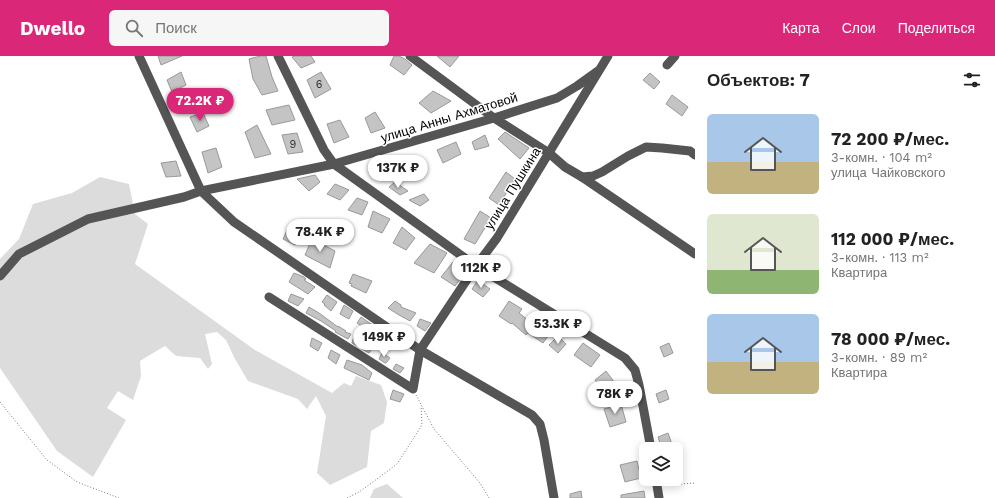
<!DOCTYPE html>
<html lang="ru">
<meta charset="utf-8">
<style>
body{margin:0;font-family:"Work Sans",sans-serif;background:#f6f6f6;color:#222;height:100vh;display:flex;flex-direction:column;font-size:15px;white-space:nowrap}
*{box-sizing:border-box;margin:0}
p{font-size:13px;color:#767676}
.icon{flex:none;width:22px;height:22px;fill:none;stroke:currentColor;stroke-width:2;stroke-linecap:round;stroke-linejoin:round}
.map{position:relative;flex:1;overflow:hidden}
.details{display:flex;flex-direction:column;background:#fff;width:300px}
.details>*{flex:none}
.buttons{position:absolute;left:639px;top:386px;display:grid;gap:8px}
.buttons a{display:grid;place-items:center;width:44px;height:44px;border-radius:6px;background:#fff;box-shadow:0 2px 10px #0003;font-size:20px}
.price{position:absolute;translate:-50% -34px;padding:0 9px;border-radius:14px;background:#fff;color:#222;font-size:13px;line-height:26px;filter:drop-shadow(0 1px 2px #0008)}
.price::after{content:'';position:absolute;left:50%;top:24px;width:12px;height:9px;margin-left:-6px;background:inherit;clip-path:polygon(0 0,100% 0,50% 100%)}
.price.current{background:#db2777;color:#fff}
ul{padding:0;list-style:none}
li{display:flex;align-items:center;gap:12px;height:100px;padding:0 12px}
li span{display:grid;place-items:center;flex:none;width:112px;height:80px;border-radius:6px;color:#555}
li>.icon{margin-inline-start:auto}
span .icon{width:48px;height:48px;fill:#fffc;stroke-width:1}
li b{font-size:17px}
h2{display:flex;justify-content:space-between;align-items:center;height:48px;padding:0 12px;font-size:17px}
header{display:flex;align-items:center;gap:24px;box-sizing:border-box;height:56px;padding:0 20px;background:#db2777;color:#fff}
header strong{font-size:19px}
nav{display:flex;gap:22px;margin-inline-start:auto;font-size:14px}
.search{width:280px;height:36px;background:#f6f6f6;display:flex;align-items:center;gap:10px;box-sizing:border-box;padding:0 14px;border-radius:6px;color:#767676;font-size:15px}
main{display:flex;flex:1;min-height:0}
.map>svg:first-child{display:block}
</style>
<header>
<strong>Dwello</strong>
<div class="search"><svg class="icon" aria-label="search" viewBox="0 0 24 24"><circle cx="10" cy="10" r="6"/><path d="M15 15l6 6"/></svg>Поиск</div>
<nav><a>Карта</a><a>Слои</a><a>Поделиться</a></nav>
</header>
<main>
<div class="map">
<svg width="695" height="442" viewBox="0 0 695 442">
<rect width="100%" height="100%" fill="#fff"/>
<g fill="#dcdcdc">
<path d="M100 121 129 128 135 158 148 168 135 208 255 294 332 337 344 327 351 330 356 320 381 329 387 346 384 367 371 375 367 411 330 429 317 417 326 360 316 340 307 353 298 343 248 325 235 303 226 284 217 276 205 278 212 308 208 313 200 302 176 300 165 290 158 294 140 305 141 320 133 344 118 335 107 352 126 364 93 421 57 395 0 312V203L19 183 33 148 72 137Z"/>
<path d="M387 428 403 442H370L374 433Z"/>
</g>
<g fill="#c4c4c4" stroke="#999">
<path d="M158 0H182L161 9Z"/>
<path d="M260 0H266L272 21 278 35 262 39 253 23 249 3Z"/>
<path d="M295 0H311L315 6 301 12 292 1Z"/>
<path d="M394 0H399L405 3 412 9 404 19 390 9Z"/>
<path d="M437 0H459L450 11Z"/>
<path d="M181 16 186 29 172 36 167 24Z"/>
<path d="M321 16 331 33 315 42 307 24Z"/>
<path d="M650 17 660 26 654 33 643 24Z"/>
<path d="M193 35 198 46 181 54 177 44Z"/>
<path d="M433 35 451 45 431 57 419 47Z"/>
<path d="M672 39 688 51 682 60 666 48Z"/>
<path d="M289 49 295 64 272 69 266 54Z"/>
<path d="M375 56 385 72 371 77 365 62Z"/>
<path d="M203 57 209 70 197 76 190 61Z"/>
<path d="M340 64 349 81 334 87 327 68Z"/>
<path d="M257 69 271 98 255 102 245 76Z"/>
<path d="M505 76 529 92 520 103 498 83Z"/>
<path d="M297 77 303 96 288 98 282 79Z"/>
<path d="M485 79 489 90 475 94 472 86Z"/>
<path d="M456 86 461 98 443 107 437 94Z"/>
<path d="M216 92 222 111 208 117 202 96Z"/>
<path d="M176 105 181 120 166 121 161 107Z"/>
<path d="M377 108 387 116 380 124 368 116Z"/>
<path d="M506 116 515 123 499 149 489 142Z"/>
<path d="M315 119 320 126 309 135 297 123Z"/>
<path d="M395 126 408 135 400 139 389 131Z"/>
<path d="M335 128 349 134 340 144 327 138Z"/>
<path d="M424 138 429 144 420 150 409 144Z"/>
<path d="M357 142 368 146 362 159 348 154Z"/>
<path d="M373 155 390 163 382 177 368 171Z"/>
<path d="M480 155 491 162 475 188 464 183Z"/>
<path d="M290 168 303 175 295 189 283 183Z"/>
<path d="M402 171 415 182 406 194 393 187Z"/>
<path d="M312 183 335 195 330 212 305 199Z"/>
<path d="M430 188 447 197 434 217 414 207Z"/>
<path d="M453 206 466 215 455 230 441 221Z"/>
<path d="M294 217 304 221 306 223 304 224 315 231 308 238 289 226Z"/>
<path d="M353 218 372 225 366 237 351 230 352 228 349 227Z"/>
<path d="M478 224 490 233 483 241 472 233Z"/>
<path d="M291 238 304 243 298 250 288 245Z"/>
<path d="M327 239 337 246 331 255 324 249 325 248 322 246Z"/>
<path d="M395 245 401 249V251L416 257 410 265 399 259 388 252Z"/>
<path d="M509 245 522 253 519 257 538 272 540 269 551 276 543 287 528 277 526 279 512 267 511 268 499 260Z"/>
<path d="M344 249 353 255 349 263 340 258Z"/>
<path d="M309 251 319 257 338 271V270L346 275 345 276 351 278 348 283 335 276 336 275 321 265 306 257Z"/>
<path d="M361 261 371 268 369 270 378 272 400 287 399 289 385 280 384 283 370 276 357 267Z"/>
<path d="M420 263 431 267 425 275 417 270Z"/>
<path d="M354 280 373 291 369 297 352 287Z"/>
<path d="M558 280 566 288 558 297 549 289Z"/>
<path d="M312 282 322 287 318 295 310 290Z"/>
<path d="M583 287 600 299 591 311 574 299Z"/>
<path d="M669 287 673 297 664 301 660 291Z"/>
<path d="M331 294 340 299 336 308 328 302Z"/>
<path d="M382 297 390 302 386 307H385L379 303Z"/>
<path d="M347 304 362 309 372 317 369 324 344 312Z"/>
<path d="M396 308 404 312 400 317 393 313Z"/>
<path d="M606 315 618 331 607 340 595 324Z"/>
<path d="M393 334 404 338 400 346 390 343Z"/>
<path d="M666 334 669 343 659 347 656 338Z"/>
<path d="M621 348 626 366 610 371 604 353Z"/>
<path d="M668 377 673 391 667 393H662L658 381Z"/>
<path d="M637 405 641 422 625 426 620 409Z"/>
<path d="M581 435 582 442H570V438Z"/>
<path d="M644 435 645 442H621V439Z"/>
</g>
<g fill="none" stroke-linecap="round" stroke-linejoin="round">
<g stroke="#777" stroke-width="1" stroke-dasharray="1 2" stroke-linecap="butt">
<path d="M416 339 434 373 480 427 489 442"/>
<path d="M0 346 47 404 77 426 119 442"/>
<path d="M666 429 695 427"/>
<path d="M347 442 359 436 377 423 397 408 422 369 421 350"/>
</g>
<g stroke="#555" stroke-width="9">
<path d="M139 0 201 135 234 166 420 294 532 359 540 368 544 384 554 442"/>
<path d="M278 0 324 94 334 108 476 210 625 302 635 314 639 329 651 393"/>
<path d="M410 0 494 62 549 97 565 111 582 121 593 120 602 116 628 100 646 91 662 92 690 95 695 99"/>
<path d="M667 9 675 0"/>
<path d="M582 121 695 198"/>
<path d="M0 220 19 198 88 163 184 141 201 135 334 108 494 62 557 42 577 30 598 15"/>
<path d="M269 241 413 333 420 294 476 210 497 182 608 0"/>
<path d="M656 423 659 442"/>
</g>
</g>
<g text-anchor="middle" stroke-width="3" stroke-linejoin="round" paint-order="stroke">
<g font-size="11" fill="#313131">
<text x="319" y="32">6</text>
<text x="293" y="92">9</text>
</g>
<g font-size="13" fill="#000" stroke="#fff">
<text transform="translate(449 61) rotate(-17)" y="5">улица Анны Ахматовой</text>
<text transform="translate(512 132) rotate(-58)" y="5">улица Пушкина</text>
</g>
</g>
</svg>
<div class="buttons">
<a><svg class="icon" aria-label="layers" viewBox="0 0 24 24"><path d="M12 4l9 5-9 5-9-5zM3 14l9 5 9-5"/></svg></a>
</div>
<b class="price current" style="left:200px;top:66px">72.2K ₽</b>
<b class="price" style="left:398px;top:133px">137K ₽</b>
<b class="price" style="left:320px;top:197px">78.4K ₽</b>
<b class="price" style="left:481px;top:233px">112K ₽</b>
<b class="price" style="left:558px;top:289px">53.3K ₽</b>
<b class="price" style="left:384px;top:302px">149K ₽</b>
<b class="price" style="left:615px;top:359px">78K ₽</b>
</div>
<section class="details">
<h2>Объектов: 7<svg class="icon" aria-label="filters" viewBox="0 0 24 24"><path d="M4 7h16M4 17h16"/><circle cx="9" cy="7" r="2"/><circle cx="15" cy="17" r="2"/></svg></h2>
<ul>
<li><span style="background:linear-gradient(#a9c7e8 60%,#c2b280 0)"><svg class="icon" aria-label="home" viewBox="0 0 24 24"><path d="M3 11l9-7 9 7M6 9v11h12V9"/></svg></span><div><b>72 200 ₽/мес.</b><p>3-комн. · 104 m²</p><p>улица Чайковского</p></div></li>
<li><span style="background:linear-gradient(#dfe7d0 70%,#8fb573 0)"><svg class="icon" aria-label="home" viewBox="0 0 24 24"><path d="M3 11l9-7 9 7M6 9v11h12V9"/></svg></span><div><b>112 000 ₽/мес.</b><p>3-комн. · 113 m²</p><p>Квартира</p></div></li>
<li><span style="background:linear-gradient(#a9c7e8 60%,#c2b280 0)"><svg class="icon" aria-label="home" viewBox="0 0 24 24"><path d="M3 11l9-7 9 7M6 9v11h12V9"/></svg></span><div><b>78 000 ₽/мес.</b><p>3-комн. · 89 m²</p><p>Квартира</p></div></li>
</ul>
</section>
</main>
